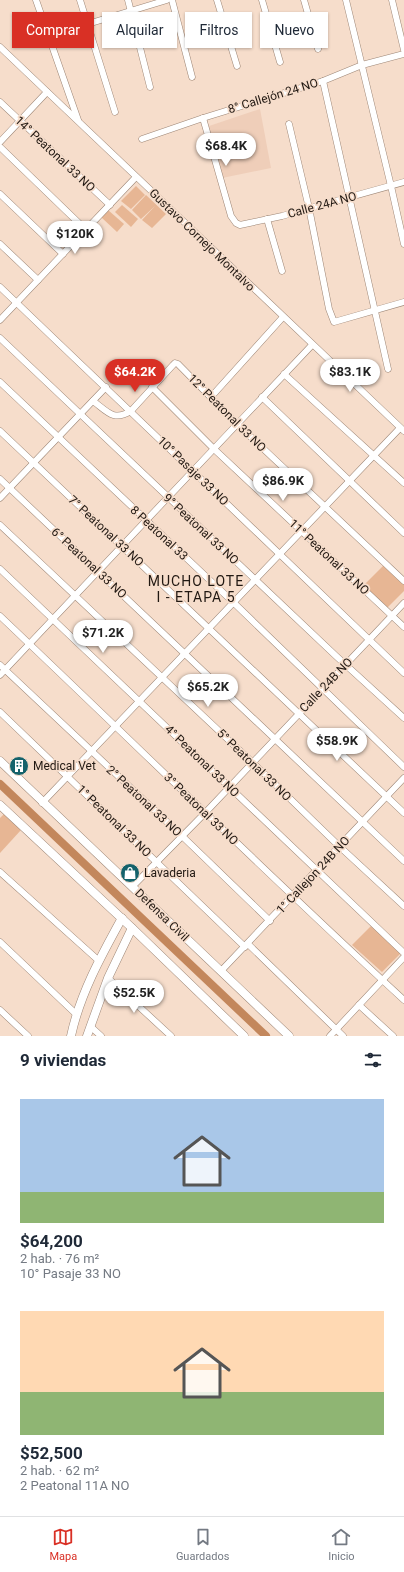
<!DOCTYPE html>
<html lang="es">
<meta charset="utf-8">
<style>
body{margin:0;font-family:Roboto,sans-serif;background:#f6f6f7;color:#1f2937;height:100vh;display:flex;flex-direction:column;font-size:15px;white-space:nowrap}
*{box-sizing:border-box;margin:0}
p{font-size:13px;color:#747a83}
.icon{flex:none;width:22px;height:22px;fill:none;stroke:currentColor;stroke-width:2;stroke-linecap:round;stroke-linejoin:round}
.map{position:relative;height:1036px;overflow:hidden}
.details{display:flex;flex-direction:column;background:#fff;flex:1}
.details>*{flex:none}
.top-card{position:absolute;left:12px;top:12px;width:380px;height:36px;display:flex;gap:8px}
.price{position:absolute;translate:-50% -34px;padding:0 9px;border-radius:14px;background:#fff;color:#222;font-size:13px;line-height:26px;filter:drop-shadow(0 1px 2px #0008)}
.price::after{content:'';position:absolute;left:50%;top:24px;width:12px;height:9px;margin-left:-6px;background:inherit;clip-path:polygon(0 0,100% 0,50% 100%)}
.price.selected{background:#d93025;color:#fff}
ul{padding:0;list-style:none}
li{display:grid;align-content:center;gap:8px;height:212px;padding:0 20px}
li span{display:grid;place-items:center;height:124px;border-radius:0px;color:#555}
li>.icon{margin-inline-start:auto}
span .icon{width:72px;height:72px;fill:#fffc;stroke-width:1}
li b{font-size:17px}
h2{display:flex;justify-content:space-between;align-items:center;height:48px;padding:0 20px;font-size:17px}
.tag{padding:0 14px;border-radius:0px;background:#fff;box-shadow:0 1px 3px #0004;font-size:14px;line-height:36px}
.tag.selected{background:#d93025;color:#fff}
.menu{display:flex;justify-content:space-around;align-items:center;height:56px;border-top:1px solid #e0e1e3;background:#fff;font-size:11px;color:#747a83}
.menu a{display:grid;justify-items:center;gap:2px}
.menu .selected{color:#d93025}
.map>svg:first-child{display:block}
</style>
<div class="map">
<svg width="404" height="1036" viewBox="0 0 404 1036">
<rect width="100%" height="100%" fill="#f6ddcb"/>
<path fill="#efceb9" d="M260 109 271 168 222 178 209 126Z"/>
<g fill="#e7b694">
<path d="M136 186 145 195 131 209 121 201Z"/>
<path d="M146 195 166 214 152 228 142 220 155 206 141 219 132 210Z"/>
<path d="M122 205 138 219 131 227 115 212Z"/>
<path d="M108 210 124 224 117 232 101 217Z"/>
<path d="M384 565 404 583V591L387 608 363 586Z"/>
<path d="M4 814 21 830 0 853V818Z"/>
<path d="M372 925 401 953 382 972 352 945Z"/>
</g>
<g fill="none" stroke-linecap="round" stroke-linejoin="round">
<path stroke="#c3875c" stroke-width="8" d="M0 784 266 1036"/>
<g stroke="#9d8676" stroke-width="7">
<g id="street">
<path d="M36 0 78 120"/>
<path d="M80 0 115 112"/>
<path d="M128 0 150 87"/>
<path d="M172 0 192 77"/>
<path d="M217 0 237 66"/>
<path d="M262 0 280 62"/>
<path d="M304 0 318 49"/>
<path d="M346 0 391 186 404 244"/>
<path d="M392 0 404 50"/>
<path d="M35 40 167 0"/>
<path d="M0 47 404 431"/>
<path d="M323 81 388 369"/>
<path d="M0 102 110 205"/>
<path d="M203 118 231 216 236 223 240 225 282 216 404 182"/>
<path d="M289 124 309 208 329 309 334 322 404 302"/>
<path d="M142 139 203 118 323 81 362 65 404 54"/>
<path d="M0 142 47 92"/>
<path d="M0 147 86 230"/>
<path d="M0 194 63 254"/>
<path d="M267 219 282 271"/>
<path d="M0 244 38 280"/>
<path d="M0 287 404 673"/>
<path d="M0 320 136 177"/>
<path d="M0 338 336 656 404 718"/>
<path d="M284 374 404 483"/>
<path d="M0 382 234 603 404 767"/>
<path d="M152 387 214 449 404 627"/>
<path d="M211 397 283 317"/>
<path d="M262 397 404 533"/>
<path d="M93 401C107 411 113 422 131 411L173 365 175 363 178 364 237 424 404 581"/>
<path d="M0 431 404 813"/>
<path d="M0 479 404 861"/>
<path d="M0 498 106 387"/>
<path d="M0 525 252 762 339 846 404 906"/>
<path d="M0 569C135 696 269 825 404 953"/>
<path d="M0 616C135 744 267 874 404 1000"/>
<path d="M0 665 182 836 270 921"/>
<path d="M0 675 312 345"/>
<path d="M0 712 245 947"/>
<path d="M42 803 400 428"/>
<path d="M0 872 98 960"/>
<path d="M132 887 205 813 404 603"/>
<path d="M0 942 76 1014"/>
<path d="M248 944 343 1036"/>
<path d="M221 971 404 778"/>
<path d="M108 978 171 1036"/>
<path d="M359 1005 393 1036"/>
<path d="M0 1010 28 1036"/>
<path d="M90 1026 101 1036"/>
<path d="M330 1036 404 957"/>
</g>
</g>
<g stroke="#9d8676" stroke-width="9">
<g id="secondary">
<path d="M0 761 289 1036"/>
<path d="M0 805 132 928 244 1036"/>
<path d="M71 1036C80 994 101 956 122 918"/>
<path d="M87 1036 108 978 132 928"/>
</g>
</g>
<use href="#street" stroke="#fff" stroke-width="6"/>
<use href="#secondary" stroke="#fff" stroke-width="8"/>
</g>
<defs>
<g id="building-disc" transform="scale(1)"><circle r="9.5" fill="#14626b" stroke="#f6ddcb"/><path d="M-4-6H4V6H1V3H-1V6H-4ZM-2.5-4.3h1.7v1.8h-1.7ZM.8-4.3h1.7v1.8H.8ZM-2.5-1h1.7V.8h-1.7ZM.8-1h1.7V.8H.8Z" fill="#fff"/></g>
<g id="shop-disc" transform="scale(1)"><circle r="9.5" fill="#14626b" stroke="#f6ddcb"/><path d="M-5-2.5h2.3a2.7 3.5 0 0 1 5.4 0H5L5.5 6h-11ZM-1.5-2.5h3a1.5 2.3 0 0 0-3 0Z" fill="#fff"/></g>
</defs>
<g fill-rule="evenodd">
<use href="#building-disc" x="19" y="766"/>
<use href="#shop-disc" x="130" y="873"/>
</g>
<g text-anchor="middle" stroke-width="3.5" stroke-linejoin="round" paint-order="stroke">
<g font-size="12" fill="#211812" stroke="#f6ddcb">
<text transform="translate(273 96) rotate(-17)" y="4">8° Callejón 24 NO</text>
<text transform="translate(55 154) rotate(43)" y="4">14° Peatonal 33 NO</text>
<text transform="translate(322 205) rotate(-15)" y="4">Calle 24A NO</text>
<text transform="translate(202 240) rotate(44)" y="4">Gustavo Cornejo Montalvo</text>
<text transform="translate(227 413) rotate(45)" y="4">12° Peatonal 33 NO</text>
<text transform="translate(193 471) rotate(44)" y="4">10° Pasaje 33 NO</text>
<text transform="translate(201 529) rotate(43)" y="4">9° Peatonal 33 NO</text>
<text transform="translate(106 531) rotate(43)" y="4">7° Peatonal 33 NO</text>
<text transform="translate(159 533) rotate(43)" y="4">8 Peatonal 33</text>
<text transform="translate(329 557) rotate(43)" y="4">11° Peatonal 33 NO</text>
<text transform="translate(89 563) rotate(43)" y="4">6° Peatonal 33 NO</text>
<text transform="translate(326 685) rotate(-46)" y="4">Calle 24B NO</text>
<text transform="translate(202 761) rotate(44)" y="4">4° Peatonal 33 NO</text>
<text transform="translate(254 765) rotate(44)" y="4">5° Peatonal 33 NO</text>
<text transform="translate(144 801) rotate(43)" y="4">2° Peatonal 33 NO</text>
<text transform="translate(201 809) rotate(44)" y="4">3° Peatonal 33 NO</text>
<text transform="translate(114 821) rotate(44)" y="4">1° Peatonal 33 NO</text>
<text transform="translate(313 875) rotate(-47)" y="4">1° Callejon 24B NO</text>
<text transform="translate(162 915) rotate(44)" y="4">Defensa Civil</text>
</g>
<g font-size="12" fill="#211812" stroke="#f6ddcb" text-anchor="start">
<text x="33" y="770">Medical Vet</text>
<text x="144" y="877">Lavaderia</text>
</g>
<g font-size="14" letter-spacing="1" fill="#211812" stroke="#f6ddcb">
<text x="196" y="586">MUCHO LOTE<tspan x="196" dy="16">I - ETAPA 5</tspan></text>
</g>
</g>
</svg>
<b class="price" style="left:226px;top:167px">$68.4K</b>
<b class="price" style="left:75px;top:255px">$120K</b>
<b class="price selected" style="left:135px;top:393px">$64.2K</b>
<b class="price" style="left:350px;top:393px">$83.1K</b>
<b class="price" style="left:283px;top:502px">$86.9K</b>
<b class="price" style="left:103px;top:654px">$71.2K</b>
<b class="price" style="left:208px;top:708px">$65.2K</b>
<b class="price" style="left:337px;top:762px">$58.9K</b>
<b class="price" style="left:134px;top:1014px">$52.5K</b>
<div class="top-card">
<a class="tag selected">Comprar</a>
<a class="tag">Alquilar</a>
<a class="tag">Filtros</a>
<a class="tag">Nuevo</a>
</div>
</div>
<section class="details">
<h2>9 viviendas<svg class="icon" aria-label="filters" viewBox="0 0 24 24"><path d="M4 7h16M4 17h16"/><circle cx="9" cy="7" r="2"/><circle cx="15" cy="17" r="2"/></svg></h2>
<ul>
<li><span style="background:linear-gradient(#a9c7e8 75%,#8fb573 0)"><svg class="icon" aria-label="home" viewBox="0 0 24 24"><path d="M3 11l9-7 9 7M6 9v11h12V9"/></svg></span><div><b>$64,200</b><p>2 hab. · 76 m²</p><p>10° Pasaje 33 NO</p></div></li>
<li><span style="background:linear-gradient(#ffd9b3 65%,#8fb573 0)"><svg class="icon" aria-label="home" viewBox="0 0 24 24"><path d="M3 11l9-7 9 7M6 9v11h12V9"/></svg></span><div><b>$52,500</b><p>2 hab. · 62 m²</p><p>2 Peatonal 11A NO</p></div></li>
</ul>
</section>
<nav class="menu">
<a class="selected"><svg class="icon" aria-label="map" viewBox="0 0 24 24"><path d="M3 6l6-2 6 2 6-2v14l-6 2-6-2-6 2zM9 4v14M15 6v14"/></svg>Mapa</a>
<a><svg class="icon" aria-label="saved" viewBox="0 0 24 24"><path d="M7 4h10v16l-5-4-5 4z"/></svg>Guardados</a>
<a><svg class="icon" aria-label="home" viewBox="0 0 24 24"><path d="M3 11l9-7 9 7M6 9v11h12V9"/></svg>Inicio</a>
</nav>
